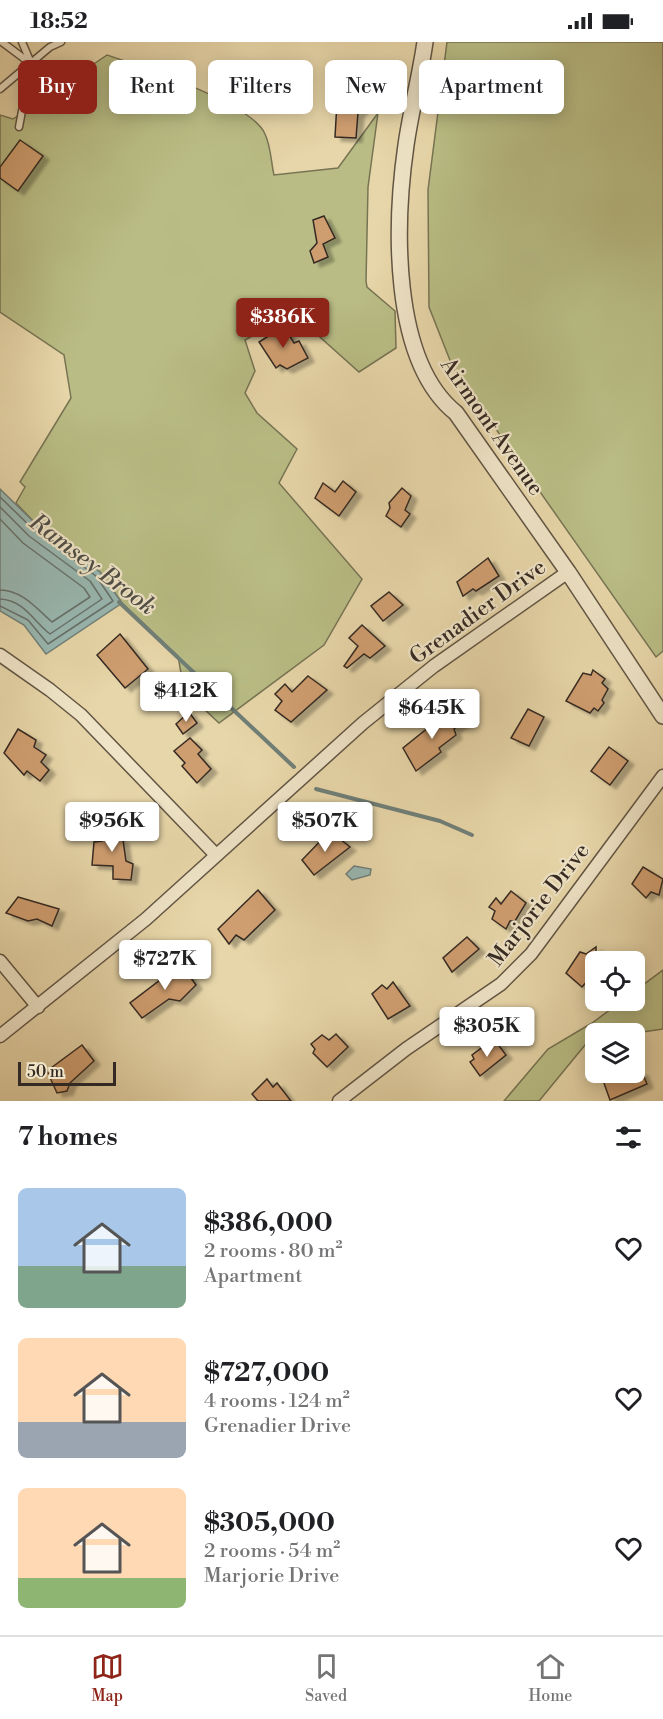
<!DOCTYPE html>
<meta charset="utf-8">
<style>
body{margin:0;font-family:"Libre Bodoni",serif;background:#f2f2f2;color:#202124;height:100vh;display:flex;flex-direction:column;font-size:22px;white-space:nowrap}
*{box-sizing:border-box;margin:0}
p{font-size:20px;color:#757577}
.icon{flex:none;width:33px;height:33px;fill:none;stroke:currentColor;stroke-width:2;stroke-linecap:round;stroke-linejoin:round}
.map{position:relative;height:1059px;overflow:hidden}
.drawer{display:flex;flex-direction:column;background:#fff;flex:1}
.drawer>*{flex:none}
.banner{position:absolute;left:18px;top:18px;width:627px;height:54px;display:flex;gap:12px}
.controls{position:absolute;left:585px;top:909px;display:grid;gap:12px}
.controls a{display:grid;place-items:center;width:60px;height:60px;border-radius:9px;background:#fff;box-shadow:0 3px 15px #0003;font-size:30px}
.scale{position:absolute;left:18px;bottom:15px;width:98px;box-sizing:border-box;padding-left:6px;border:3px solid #352a23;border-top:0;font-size:16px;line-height:21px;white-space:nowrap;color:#352a23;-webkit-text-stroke:4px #efe4c7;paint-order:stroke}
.price{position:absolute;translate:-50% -51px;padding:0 14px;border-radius:6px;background:#fff;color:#222;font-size:20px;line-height:39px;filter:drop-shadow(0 2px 3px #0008)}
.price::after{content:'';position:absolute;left:50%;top:36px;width:18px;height:14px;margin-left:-9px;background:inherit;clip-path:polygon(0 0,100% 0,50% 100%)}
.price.current{background:#8f2418;color:#fff}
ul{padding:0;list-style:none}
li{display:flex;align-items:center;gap:18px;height:150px;padding:0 18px}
li span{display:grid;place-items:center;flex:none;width:168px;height:120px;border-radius:9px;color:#555}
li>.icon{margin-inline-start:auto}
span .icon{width:72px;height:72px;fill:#fffc;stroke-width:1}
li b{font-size:26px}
h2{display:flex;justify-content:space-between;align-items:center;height:72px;padding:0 18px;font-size:26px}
.pill{padding:0 21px;border-radius:9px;background:#fff;box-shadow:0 3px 15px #0003;font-size:21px;line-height:54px}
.pill.current{background:#8f2418;color:#fff}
.status{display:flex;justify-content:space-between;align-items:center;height:42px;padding:0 30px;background:#fff;direction:ltr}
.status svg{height:16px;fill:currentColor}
.menu{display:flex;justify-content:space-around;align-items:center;height:84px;border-top:2px solid #e0e0e0;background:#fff;font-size:16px;color:#757577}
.menu a{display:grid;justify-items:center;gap:3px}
.menu .current{color:#8f2418}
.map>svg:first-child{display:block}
</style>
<div class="status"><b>18:52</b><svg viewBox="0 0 49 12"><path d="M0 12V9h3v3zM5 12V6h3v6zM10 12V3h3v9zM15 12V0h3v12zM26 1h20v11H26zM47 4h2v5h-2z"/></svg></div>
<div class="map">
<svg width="663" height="1059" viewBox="0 0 663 1059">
<defs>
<filter id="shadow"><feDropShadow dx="6" dy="4" stdDeviation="1.5" flood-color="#0004"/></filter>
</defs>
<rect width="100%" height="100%" fill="#e7d6a9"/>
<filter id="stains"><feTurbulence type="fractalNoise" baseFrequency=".00333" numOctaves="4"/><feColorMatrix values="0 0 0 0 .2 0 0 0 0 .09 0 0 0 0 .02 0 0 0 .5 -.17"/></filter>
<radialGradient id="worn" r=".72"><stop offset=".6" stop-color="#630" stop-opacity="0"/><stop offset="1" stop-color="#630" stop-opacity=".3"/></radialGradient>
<g fill="#b9bd85" stroke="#777454" stroke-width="1.5">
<path d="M447 0H663V609L656 615 453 326 429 265 428 148Z"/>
<path d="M107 13C140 24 252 61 265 92 271 105 271 120 274 133L338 126 378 71 368 145 366 239 367 245 395 269 396 306 359 330 293 271 245 298 255 329 245 351 257 371 297 407 279 441 362 537 324 603 219 681 184 648 178 614 122 561 100 530 37 483 16 461 25 445 20 440 71 356 64 313 0 270V73L13 77Z"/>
<path d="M663 928V987L629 992H596L595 996 590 997 539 1059H504L548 1007 592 981 622 959 634 958 635 949Z"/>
</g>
<g fill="#98b7b1" stroke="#707f78" stroke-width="1.5">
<path d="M0 447 37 483 100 530 122 561 46 612 24 583 0 569Z"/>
<path d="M354 824 371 827 370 833 352 838 346 832Z"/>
</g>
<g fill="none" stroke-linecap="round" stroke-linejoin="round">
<g stroke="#66706a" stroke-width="1.5">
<path d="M0 455 34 488 96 534 113 559 48 602 28 578 0 564"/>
<path d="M0 465 29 494 90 539 102 557 50 592C34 580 24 558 0 557"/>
<path d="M0 477 23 501 84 546 90 555 52 580C37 567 22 548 0 548"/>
</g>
<g stroke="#707f78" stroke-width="4">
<path d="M119 560 294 725"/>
<path d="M316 747 440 779 472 793"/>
</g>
</g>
<g fill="#cf9e6f" stroke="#352a23" stroke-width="1.5" filter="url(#shadow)">
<path d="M362 57V68L358 71 356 96 335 95 337 60Z"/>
<path d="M20 98 43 114 18 149 0 136V125Z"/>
<path d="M324 174 335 196 323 202 328 215 314 221 310 209 317 201 313 178Z"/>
<path d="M284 284 294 301 299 299 308 316 287 327 280 323 276 326 259 300Z"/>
<path d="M343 439 356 450 339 474 315 456 323 441 335 450Z"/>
<path d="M402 446 411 454 405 468 410 472 401 485 386 474 390 466 389 461Z"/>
<path d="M488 516 499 534 476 549 473 547 463 554 457 540Z"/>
<path d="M389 550 403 563 383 579 371 564Z"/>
<path d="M362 583 385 604 370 616 364 612 347 626 344 624 358 604 349 596Z"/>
<path d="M120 592 148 627 125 646 97 613Z"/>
<path d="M593 628 605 637 602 641 608 647 602 658 604 661 598 669 594 666 590 671 566 659 583 631 591 633Z"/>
<path d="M308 634 327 648 291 680 275 668 282 659 275 652 285 642 292 650Z"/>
<path d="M528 667 544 675 529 704 511 696Z"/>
<path d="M449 669 464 680 454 687 456 693 439 706 441 710 416 729 403 706Z"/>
<path d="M189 670 197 681 183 692 176 682Z"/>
<path d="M18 687 36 698 34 705 46 713 41 720 49 728 40 739 27 729 24 733 4 711Z"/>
<path d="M190 696 202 708 198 712 211 727 197 741 182 724 185 721 174 709Z"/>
<path d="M609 705 628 719 610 743 591 729Z"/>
<path d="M100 781H117L119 797 123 798 126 819 133 822 131 838 113 837V824L92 823 94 800 102 799Z"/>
<path d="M330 789 350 805 314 833 302 818Z"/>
<path d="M643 825 663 837 659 853 651 850 646 856 632 842Z"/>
<path d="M258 848 275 868 244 898 236 893 229 902 218 887Z"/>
<path d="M511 849 526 861 515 879H510L506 887 492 877 495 869 489 865 496 856 501 862Z"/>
<path d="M18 855 59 867 52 884 37 877 28 879 6 871Z"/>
<path d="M467 895 479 907 452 930 443 916Z"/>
<path d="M596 905V912L604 920H596V929L582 945 566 931 580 910 586 912Z"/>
<path d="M181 922 196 943 180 959 169 957 142 976 130 961Z"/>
<path d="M393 940 410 964 388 977 372 952 382 943 387 947Z"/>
<path d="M336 992 348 1005 327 1025 313 1011 315 1007 311 1002 322 993 329 998Z"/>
<path d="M488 1001 491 1005 497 1001 506 1013 480 1034 470 1020 474 1017 472 1013Z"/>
<path d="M82 1003 94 1019 70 1041 67 1049 57 1051 47 1029Z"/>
<path d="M600 1030H642L647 1042 610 1058Z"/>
<path d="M267 1037 273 1045 277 1041 291 1059H258L252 1052Z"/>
</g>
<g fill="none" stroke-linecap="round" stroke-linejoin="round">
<g stroke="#625544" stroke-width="9">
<g id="service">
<path d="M2 0 30 21"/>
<path d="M0 47 50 5 61 0"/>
<path d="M19 85 31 21 22 0"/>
</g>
</g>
<g stroke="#625544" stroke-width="15">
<g id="minor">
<path d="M0 613 50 648 81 673 216 813"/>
<path d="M0 919 38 965"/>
<path d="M0 994 146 877 363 681 434 624 568 530"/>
<path d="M339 1059 406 1007 501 942 531 912 663 734"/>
</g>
</g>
<g stroke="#625544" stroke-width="18">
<path id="tertiary" d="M425 0C420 35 411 68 406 103 395 179 390 318 456 371L568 530 663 674"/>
</g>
<use href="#service" stroke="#efe4c7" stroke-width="6"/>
<use href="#minor" stroke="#efe4c7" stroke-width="12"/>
<use href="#tertiary" stroke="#efe4c7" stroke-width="15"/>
</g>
<g text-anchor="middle" stroke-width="4.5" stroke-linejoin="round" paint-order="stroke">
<g font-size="22" fill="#352a23" stroke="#efe4c7">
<text transform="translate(493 384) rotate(55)" y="8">Airmont Avenue</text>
<text transform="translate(477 569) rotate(-36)" y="8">Grenadier Drive</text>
<text transform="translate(538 862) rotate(-52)" y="8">Marjorie Drive</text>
</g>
<g font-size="24" font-style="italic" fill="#4e4d46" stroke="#efe4c7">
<text transform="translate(93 522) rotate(37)" y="8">Ramsey Brook</text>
</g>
</g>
<rect width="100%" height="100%" filter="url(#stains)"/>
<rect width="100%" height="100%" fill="url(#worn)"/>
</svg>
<div class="controls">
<a><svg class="icon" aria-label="locate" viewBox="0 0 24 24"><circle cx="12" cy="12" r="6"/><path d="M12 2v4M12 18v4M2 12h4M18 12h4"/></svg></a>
<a><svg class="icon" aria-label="layers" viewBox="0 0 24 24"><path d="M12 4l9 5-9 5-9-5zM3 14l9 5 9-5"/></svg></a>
</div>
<div class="scale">50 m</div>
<b class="price current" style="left:283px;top:307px">$386K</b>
<b class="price" style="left:186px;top:681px">$412K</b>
<b class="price" style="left:432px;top:698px">$645K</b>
<b class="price" style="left:112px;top:811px">$956K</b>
<b class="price" style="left:325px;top:811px">$507K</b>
<b class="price" style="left:165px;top:949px">$727K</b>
<b class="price" style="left:487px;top:1016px">$305K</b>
<div class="banner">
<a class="pill current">Buy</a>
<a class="pill">Rent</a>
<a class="pill">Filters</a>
<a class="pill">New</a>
<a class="pill">Apartment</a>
</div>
</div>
<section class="drawer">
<h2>7 homes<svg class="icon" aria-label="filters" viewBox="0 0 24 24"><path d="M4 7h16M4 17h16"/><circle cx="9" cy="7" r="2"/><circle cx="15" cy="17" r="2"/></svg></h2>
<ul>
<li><span style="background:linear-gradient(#a9c7e8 65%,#7fa58c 0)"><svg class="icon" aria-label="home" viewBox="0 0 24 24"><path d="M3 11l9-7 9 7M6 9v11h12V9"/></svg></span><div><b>$386,000</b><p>2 rooms · 80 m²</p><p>Apartment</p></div><svg class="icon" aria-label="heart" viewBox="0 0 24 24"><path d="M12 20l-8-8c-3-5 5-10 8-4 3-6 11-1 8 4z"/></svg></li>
<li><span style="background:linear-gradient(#ffd9b3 70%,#9aa5b1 0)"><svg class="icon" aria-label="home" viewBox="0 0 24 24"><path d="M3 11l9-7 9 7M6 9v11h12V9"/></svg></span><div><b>$727,000</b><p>4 rooms · 124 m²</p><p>Grenadier Drive</p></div><svg class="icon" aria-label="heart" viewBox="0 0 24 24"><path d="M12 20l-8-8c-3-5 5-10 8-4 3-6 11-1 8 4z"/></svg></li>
<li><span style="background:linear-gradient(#ffd9b3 75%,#8fb573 0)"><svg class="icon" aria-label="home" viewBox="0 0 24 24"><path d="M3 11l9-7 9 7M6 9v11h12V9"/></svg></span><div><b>$305,000</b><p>2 rooms · 54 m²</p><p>Marjorie Drive</p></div><svg class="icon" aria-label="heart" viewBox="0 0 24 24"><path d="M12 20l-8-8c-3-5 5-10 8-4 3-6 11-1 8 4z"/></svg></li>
</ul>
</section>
<nav class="menu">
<a class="current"><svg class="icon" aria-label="map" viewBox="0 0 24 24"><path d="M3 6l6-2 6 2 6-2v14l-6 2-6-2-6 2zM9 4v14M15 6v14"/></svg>Map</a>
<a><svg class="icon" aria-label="saved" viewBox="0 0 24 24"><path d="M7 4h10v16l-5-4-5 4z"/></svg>Saved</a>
<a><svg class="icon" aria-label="home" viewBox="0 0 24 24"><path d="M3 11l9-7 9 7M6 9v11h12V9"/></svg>Home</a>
</nav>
